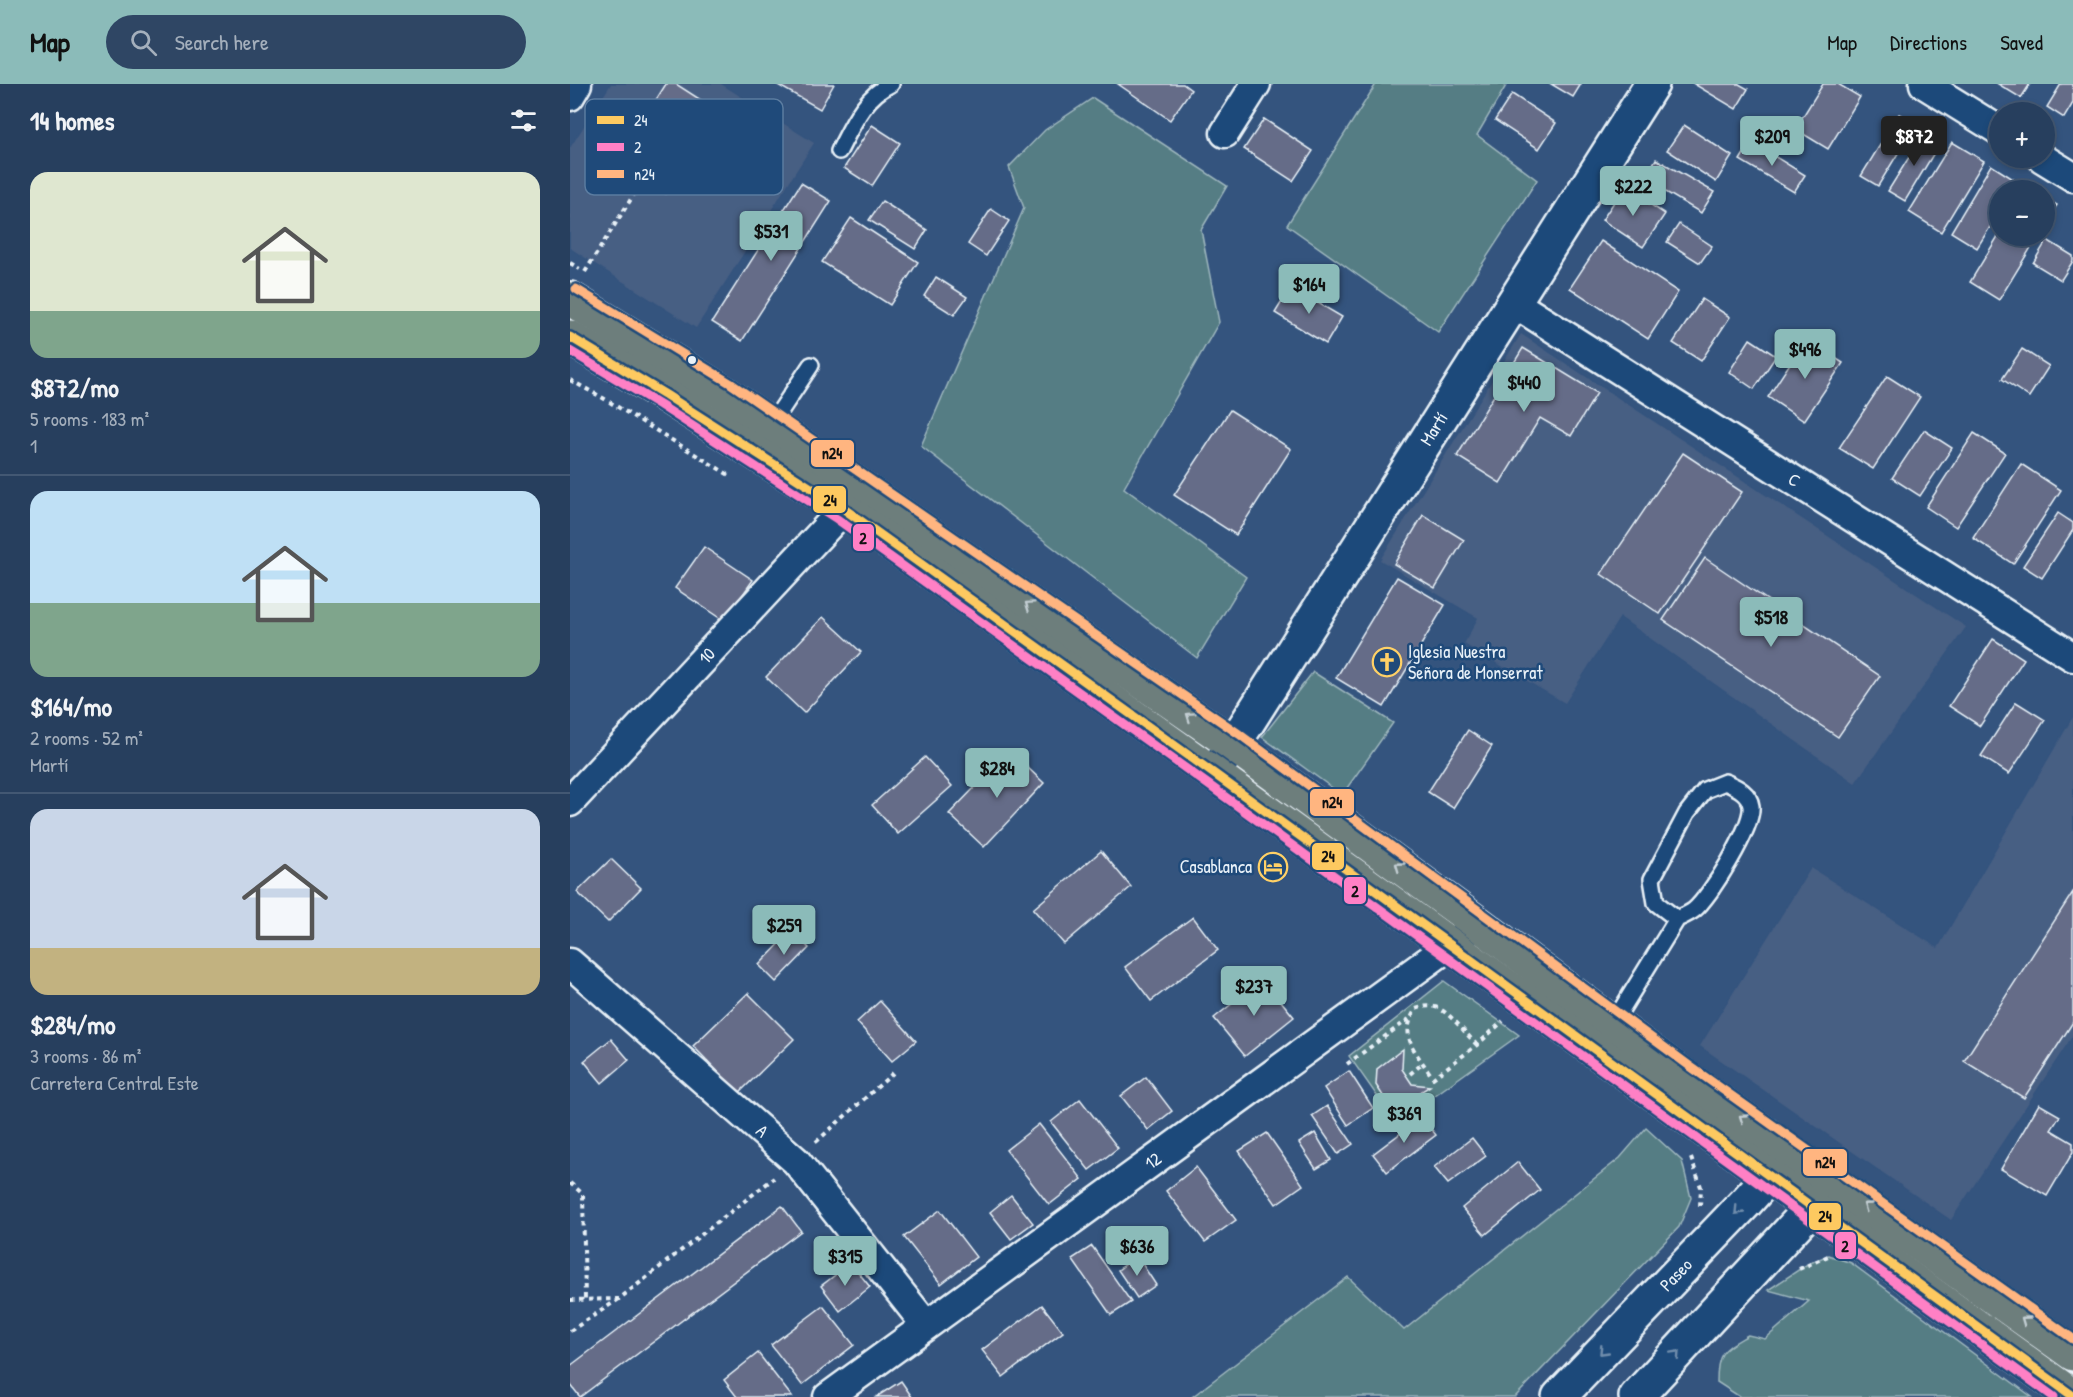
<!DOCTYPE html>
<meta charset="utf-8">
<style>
body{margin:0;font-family:"Patrick Hand",sans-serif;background:#2f4664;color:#f1f3f6;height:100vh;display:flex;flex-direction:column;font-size:22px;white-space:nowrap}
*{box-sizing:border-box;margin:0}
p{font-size:20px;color:#a4afbc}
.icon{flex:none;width:33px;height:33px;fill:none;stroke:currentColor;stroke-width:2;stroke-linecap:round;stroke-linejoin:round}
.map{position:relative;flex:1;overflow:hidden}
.details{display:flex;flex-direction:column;background:#273f5e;width:570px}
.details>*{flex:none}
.tools{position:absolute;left:1419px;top:18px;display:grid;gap:12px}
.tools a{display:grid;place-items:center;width:66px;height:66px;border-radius:50%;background:#273f5e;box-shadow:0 3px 9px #0003,0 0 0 2px #435873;font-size:30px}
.price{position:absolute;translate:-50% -51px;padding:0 14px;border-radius:6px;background:#8bbbb9;color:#111;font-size:20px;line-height:39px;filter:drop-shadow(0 2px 3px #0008)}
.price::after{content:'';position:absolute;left:50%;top:36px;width:18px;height:14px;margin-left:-9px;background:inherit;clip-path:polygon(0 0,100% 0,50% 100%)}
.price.selected{background:#222;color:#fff}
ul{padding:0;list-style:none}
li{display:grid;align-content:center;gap:12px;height:318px;padding:0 30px}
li+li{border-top:2px solid #435873}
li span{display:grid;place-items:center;height:186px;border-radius:18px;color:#555}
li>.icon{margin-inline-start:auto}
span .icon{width:108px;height:108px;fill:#fffc;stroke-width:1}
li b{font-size:26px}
h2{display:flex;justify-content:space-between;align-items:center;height:72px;padding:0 30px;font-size:26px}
header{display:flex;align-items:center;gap:36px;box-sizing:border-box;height:84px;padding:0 30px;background:#8bbbb9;color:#111}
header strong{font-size:28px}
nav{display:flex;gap:33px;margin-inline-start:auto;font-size:21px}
.search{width:420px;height:54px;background:#2f4664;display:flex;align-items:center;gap:15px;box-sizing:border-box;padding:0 21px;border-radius:33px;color:#a4afbc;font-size:22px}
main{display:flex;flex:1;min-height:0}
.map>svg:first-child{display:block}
</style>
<header>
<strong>Map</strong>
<div class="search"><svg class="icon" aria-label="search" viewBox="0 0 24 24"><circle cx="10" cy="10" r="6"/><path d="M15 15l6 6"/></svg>Search here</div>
<nav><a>Map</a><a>Directions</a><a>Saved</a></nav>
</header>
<main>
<section class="details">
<h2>14 homes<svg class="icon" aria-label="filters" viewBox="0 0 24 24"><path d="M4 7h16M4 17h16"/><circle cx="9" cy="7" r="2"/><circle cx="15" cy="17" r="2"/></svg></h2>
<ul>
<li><span style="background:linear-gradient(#dfe7d0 75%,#7fa58c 0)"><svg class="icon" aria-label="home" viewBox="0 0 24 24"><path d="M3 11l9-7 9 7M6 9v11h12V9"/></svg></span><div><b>$872/mo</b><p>5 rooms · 183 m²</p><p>1</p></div></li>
<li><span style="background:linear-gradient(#bfe0f5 60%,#7fa58c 0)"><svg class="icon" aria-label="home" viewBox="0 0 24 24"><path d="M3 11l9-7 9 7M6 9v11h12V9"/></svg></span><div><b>$164/mo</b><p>2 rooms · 52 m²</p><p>Martí</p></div></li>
<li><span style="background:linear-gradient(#c9d6e8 75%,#c2b280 0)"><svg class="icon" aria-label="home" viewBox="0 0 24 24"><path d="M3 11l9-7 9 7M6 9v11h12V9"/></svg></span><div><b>$284/mo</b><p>3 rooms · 86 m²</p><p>Carretera Central Este</p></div></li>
</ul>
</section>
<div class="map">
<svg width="1503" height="1313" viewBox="0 0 1503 1313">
<rect width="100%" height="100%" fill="#34547e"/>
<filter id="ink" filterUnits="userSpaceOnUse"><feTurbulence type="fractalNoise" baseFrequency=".0167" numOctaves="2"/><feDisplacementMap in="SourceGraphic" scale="12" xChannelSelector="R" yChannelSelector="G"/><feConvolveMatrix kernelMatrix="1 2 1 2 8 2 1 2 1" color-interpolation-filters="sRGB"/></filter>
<g filter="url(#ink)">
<g fill="#465e83">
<path d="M41 0H151L244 59 126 244 0 164V64Z"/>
<path d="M951 250 1396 543 1285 699 1050 533 995 619 894 560 908 534 810 476Z"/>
<path d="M1503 633V951L1381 1136 1130 962 1241 784 1368 864Z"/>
</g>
<g fill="#557d84" stroke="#9eb7be" stroke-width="1.5">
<path d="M806 0H937L907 51 967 96 868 248 717 141Z"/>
<path d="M523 14 657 102 631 146 649 238 554 404 676 493 627 574 351 362 454 124 439 83 475 46Z"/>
<path d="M743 588 823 639 772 711 692 653Z"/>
<path d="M874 897 949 951 826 1039 779 972Z"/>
<path d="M1076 1044 1112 1077 1121 1114 1109 1143 945 1313H622L778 1193 834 1246 1050 1074Z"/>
<path d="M1258 1171 1281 1179 1462 1313H1170L1147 1298C1147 1267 1153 1266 1178 1251L1195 1255 1239 1217 1198 1206 1236 1181Z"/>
</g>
<g fill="#656c88" stroke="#e8f1f8" stroke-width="1.5">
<path d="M96 0H106L148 27 96 110 46 79Z"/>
<path d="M206 0H264L250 25Z"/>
<path d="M548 0H613L621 6 600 36Z"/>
<path d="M981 0H1011L1003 13Z"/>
<path d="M1124 0H1169L1178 5 1166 25Z"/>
<path d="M1253 0H1268L1290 13 1258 65 1225 45Z"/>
<path d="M1428 0H1460L1451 14Z"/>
<path d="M1491 0H1503V19L1494 34 1477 23Z"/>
<path d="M942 10 986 39 969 65 925 36Z"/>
<path d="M1329 30 1346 40 1308 102 1291 92Z"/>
<path d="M694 35 743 67 723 97 674 65Z"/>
<path d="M302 41 330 59 302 102 274 84Z"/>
<path d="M1114 41 1162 72 1146 98 1097 66Z"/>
<path d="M1354 49 1370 59 1335 117 1318 107Z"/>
<path d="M1181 58 1235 91 1224 108 1170 76Z"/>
<path d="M1382 58 1414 77 1371 148 1339 128Z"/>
<path d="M1086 75 1144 108 1131 129 1074 95Z"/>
<path d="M1421 81 1448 98 1442 106H1430V127L1407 164 1381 148Z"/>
<path d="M231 99 261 117 172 257 142 238Z"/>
<path d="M1054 103 1095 130 1073 163 1032 136Z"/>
<path d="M1474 114 1487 121 1474 141Z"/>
<path d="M312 117 357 146 345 165 299 136Z"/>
<path d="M421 125 439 137 416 172 398 160Z"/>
<path d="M281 134 348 178 320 221 252 178Z"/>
<path d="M1109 140 1142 162 1130 179 1097 158Z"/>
<path d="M1430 149V152H1468L1429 216 1400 198Z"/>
<path d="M1477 156 1503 172V177L1491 196 1463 179Z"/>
<path d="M1031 157 1108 208 1078 255 1000 204Z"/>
<path d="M366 193 397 213 384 231 354 212Z"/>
<path d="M721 203 772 233 756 260 705 229Z"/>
<path d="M1132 215 1160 233 1131 277 1103 259Z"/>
<path d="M1180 255 1206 272 1184 305 1159 288Z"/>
<path d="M1236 255 1273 279 1234 337 1198 313Z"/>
<path d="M953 264 1027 309 1001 352 970 334 930 399 887 372Z"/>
<path d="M1452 265 1479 282 1459 313 1432 295Z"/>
<path d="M1317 292 1350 313 1303 385 1269 364Z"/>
<path d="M660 326 721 365 666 451 604 411Z"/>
<path d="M1354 346 1382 364 1350 412 1322 394Z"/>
<path d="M1404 349 1435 369 1386 443 1356 423Z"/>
<path d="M1113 369 1172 408 1090 530 1031 490Z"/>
<path d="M1451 380 1491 406 1443 480 1403 454Z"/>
<path d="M1488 429 1503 439V446L1472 494 1453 482Z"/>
<path d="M853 431 894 456 865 504 824 480Z"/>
<path d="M134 463 183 496 154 537 105 504Z"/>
<path d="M1135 474 1310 592 1268 653 1093 536Z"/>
<path d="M827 493 875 521 814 623 766 594Z"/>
<path d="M253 533 291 568 234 629 196 593Z"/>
<path d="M1423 555 1454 575 1410 642 1379 622Z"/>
<path d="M1446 618 1475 636 1439 690 1411 672Z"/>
<path d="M898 646 922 662 883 724 858 708Z"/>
<path d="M440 667 474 699 414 763 379 730Z"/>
<path d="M355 673 382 702 328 750 302 721Z"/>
<path d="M531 767 561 803 494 860 463 825Z"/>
<path d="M41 775 71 804 38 838 7 808Z"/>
<path d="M1503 808V938L1454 1014 1394 977Z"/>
<path d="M623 833 648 866 581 917 555 883Z"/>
<path d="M222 847 239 864 206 898 189 881Z"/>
<path d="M693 895 724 933 675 972 644 934Z"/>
<path d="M178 909 224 955 169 1009 123 962Z"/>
<path d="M310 917 346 957 322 977 287 938Z"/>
<path d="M41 955 59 976 32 999 14 977Z"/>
<path d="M833 965 832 985 842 1000 860 1002 833 1019 815 1015 806 1001 807 985Z"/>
<path d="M779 987 803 1024 778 1041 754 1004Z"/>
<path d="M576 993 602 1027 578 1046 551 1012Z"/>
<path d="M510 1015 548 1064 519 1086 481 1038Z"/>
<path d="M1469 1020 1490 1032 1481 1046 1503 1059V1068L1477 1112 1431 1085Z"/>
<path d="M757 1022 783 1060 768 1070 742 1032Z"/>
<path d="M852 1033 866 1051 817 1088 803 1070Z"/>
<path d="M469 1040 512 1095 479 1121 436 1066Z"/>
<path d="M697 1049 733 1101 706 1120 669 1067Z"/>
<path d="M745 1049 761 1076 746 1085 729 1059Z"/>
<path d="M902 1054 916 1072 878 1100 864 1083Z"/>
<path d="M948 1078 970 1106 915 1151 892 1124Z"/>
<path d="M626 1083 666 1136 635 1158 596 1107Z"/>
<path d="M441 1111 463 1139 441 1155 420 1128Z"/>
<path d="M212 1122 231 1147 10 1313 0 1300V1282Z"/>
<path d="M370 1126 406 1173 371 1200 334 1153Z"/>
<path d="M522 1162 561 1218 541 1231 502 1175Z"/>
<path d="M567 1172 586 1201 567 1214 548 1186Z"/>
<path d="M281 1179 300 1203 270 1227 251 1202Z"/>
<path d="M472 1221 493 1248 433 1293 412 1266Z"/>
<path d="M253 1222 284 1261 232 1301 201 1261Z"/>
<path d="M188 1269 222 1313H167L154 1296Z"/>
<path d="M331 1297 342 1313H306Z"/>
</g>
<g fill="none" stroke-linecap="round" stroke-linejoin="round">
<g stroke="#e8f1f8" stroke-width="20">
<g id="lane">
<path d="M269 67C282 42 294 12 321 0"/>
<path d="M199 344 241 281"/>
<path d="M1040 944 1107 835C1113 832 1119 830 1124 826 1140 813 1184 742 1181 722 1179 708 1166 703 1155 698L1135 706 1117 729 1082 795 1086 819 1107 835"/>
</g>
</g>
<g stroke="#e8f1f8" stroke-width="33">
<g id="street">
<path d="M1354 0 1430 47"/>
<path d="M0 12 7 0"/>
<path d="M655 49 686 0"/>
<path d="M1472 74 1503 93"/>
<path d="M944 219 1503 573"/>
<path d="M0 718 274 425"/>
<path d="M0 879 226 1077 356 1241"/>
<path d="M258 1313 897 849"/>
</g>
</g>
<g stroke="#e8f1f8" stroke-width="38">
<g id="secondary">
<path d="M647 684 676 641 1082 0"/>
<path d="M989 1313 1177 1117 1218 1071"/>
<path d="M1066 1313 1261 1103"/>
</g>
</g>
<g stroke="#e8f1f8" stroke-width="38">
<g id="primary">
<path d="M0 215 153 309 662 660 908 840 1114 993 1503 1270"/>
<path d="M0 253 96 311 274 425 643 689 1503 1312"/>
</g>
</g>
<g stroke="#e8f1f8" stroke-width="4" stroke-dasharray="4.5 4.5" stroke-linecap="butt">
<path d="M0 179 10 185"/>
<path d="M15 188 73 96"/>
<path d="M0 296 33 314 159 391"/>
<path d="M907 961C897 951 878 926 865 923 858 921 852 923 846 925 827 954 848 970 863 994L907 961 933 937"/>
<path d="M777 980 839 935"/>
<path d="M840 990 853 979"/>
<path d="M246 1058 323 989"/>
<path d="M1121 1074 1131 1103 1130 1122"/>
<path d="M0 1099 13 1110 15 1215"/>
<path d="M1229 1185 1258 1172"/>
<path d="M0 1216 49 1215 204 1094"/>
<path d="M0 1247 49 1215"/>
</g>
<use href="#lane" stroke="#1f4a7a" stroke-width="15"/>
<use href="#street" stroke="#1f4a7a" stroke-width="28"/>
<use href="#secondary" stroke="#1f4a7a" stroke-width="33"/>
<use href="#primary" stroke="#6d7e7c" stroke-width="33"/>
<g stroke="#1f4a7a" stroke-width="14">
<path id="bus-1" d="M0 253 96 311 274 425 643 689 1503 1312"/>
</g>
<g stroke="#1f4a7a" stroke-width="14">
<path id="bus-2" d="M0 267 90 321 267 435 636 699 1484 1313"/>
</g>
<g stroke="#1f4a7a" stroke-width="14">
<path id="bus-3" d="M6 205 160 299 669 650 1121 983 1503 1255"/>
</g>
<use href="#bus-1" stroke="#fdc960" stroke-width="9"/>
<use href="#bus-2" stroke="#ff80c5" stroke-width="9"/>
<use href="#bus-3" stroke="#ffb580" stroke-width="9"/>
</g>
<defs><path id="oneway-chevron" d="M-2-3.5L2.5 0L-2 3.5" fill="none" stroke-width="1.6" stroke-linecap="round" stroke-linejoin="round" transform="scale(1.5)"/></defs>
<g stroke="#c3ced3">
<use href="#oneway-chevron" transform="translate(459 521) rotate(-145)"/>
<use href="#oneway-chevron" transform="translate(620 632) rotate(-145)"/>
<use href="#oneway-chevron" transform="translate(829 782) rotate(-144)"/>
<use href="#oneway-chevron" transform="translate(1173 1034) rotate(-145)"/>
<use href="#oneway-chevron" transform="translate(1297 1122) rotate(-144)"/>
<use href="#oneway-chevron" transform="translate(1455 1236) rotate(-144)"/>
</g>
<g stroke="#6f8dac">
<use href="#oneway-chevron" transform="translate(1168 1127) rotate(134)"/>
<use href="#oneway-chevron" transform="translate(1033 1267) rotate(134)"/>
<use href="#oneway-chevron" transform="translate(1106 1270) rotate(-47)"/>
</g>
</g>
<defs>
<g id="church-ring" transform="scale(1.5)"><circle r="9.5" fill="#1f4a7a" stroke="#ffd166" stroke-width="1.5"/><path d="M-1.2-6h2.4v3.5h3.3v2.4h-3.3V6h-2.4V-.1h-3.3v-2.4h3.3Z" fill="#ffd166"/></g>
<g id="hotel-ring" transform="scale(1.5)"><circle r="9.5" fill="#1f4a7a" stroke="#ffd166" stroke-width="1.5"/><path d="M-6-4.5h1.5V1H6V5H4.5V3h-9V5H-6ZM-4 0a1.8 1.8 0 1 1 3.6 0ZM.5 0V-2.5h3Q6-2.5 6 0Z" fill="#ffd166"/></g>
</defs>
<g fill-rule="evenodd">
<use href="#church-ring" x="817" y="578"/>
<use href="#hotel-ring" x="703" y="783"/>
</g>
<circle fill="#e8f1f8" stroke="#1f4a7a" stroke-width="2" cx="122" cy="276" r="5"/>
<g text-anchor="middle" stroke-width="5" stroke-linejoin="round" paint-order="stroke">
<g font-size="18" fill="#e8f1f8" stroke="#1f4a7a">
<text transform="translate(864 345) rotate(-58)" y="6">Martí</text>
<text transform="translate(1224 396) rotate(32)" y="6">C</text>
<text transform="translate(137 572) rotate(-47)" y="6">10</text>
<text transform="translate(192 1047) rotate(41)" y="6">A</text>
<text transform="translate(583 1077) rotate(-36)" y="6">12</text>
<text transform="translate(1106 1191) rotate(-46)" y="6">Paseo</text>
</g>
<g font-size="18" fill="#e8f1f8" stroke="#1f4a7a" text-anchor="start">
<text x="838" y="574">Iglesia Nuestra<tspan x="838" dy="21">Señora de Monserrat</tspan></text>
<text x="682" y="789" text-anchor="end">Casablanca</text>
</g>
</g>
<rect x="15" y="15" width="198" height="96" rx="9" fill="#1f4a7a" stroke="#5b7ca0" stroke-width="1.5"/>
<rect x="27" y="32" width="27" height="8" fill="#fdc960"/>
<rect x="27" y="59" width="27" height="8" fill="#ff80c5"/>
<rect x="27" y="86" width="27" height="8" fill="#ffb580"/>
<g font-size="16" fill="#e8f1f8">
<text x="64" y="42">24</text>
<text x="64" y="69">2</text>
<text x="64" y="96">n24</text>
</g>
<g stroke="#1f4a7a" stroke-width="2">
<rect x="240" y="355" width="45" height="29" rx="6" fill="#ffb580"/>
<rect x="242" y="401" width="35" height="29" rx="6" fill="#fdc960"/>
<rect x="282" y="439" width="23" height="29" rx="6" fill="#ff80c5"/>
<rect x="739" y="704" width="46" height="29" rx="6" fill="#ffb580"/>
<rect x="741" y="758" width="34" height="29" rx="6" fill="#fdc960"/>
<rect x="773" y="792" width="24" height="29" rx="6" fill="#ff80c5"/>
<rect x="1232" y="1064" width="46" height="29" rx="6" fill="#ffb580"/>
<rect x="1238" y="1118" width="34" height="29" rx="6" fill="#fdc960"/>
<rect x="1264" y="1147" width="23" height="29" rx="6" fill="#ff80c5"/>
</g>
<g font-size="16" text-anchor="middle" font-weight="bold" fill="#111">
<text x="262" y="375">n24</text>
<text x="260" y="422">24</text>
<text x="293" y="460">2</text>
<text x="762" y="724">n24</text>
<text x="758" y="778">24</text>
<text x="785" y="813">2</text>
<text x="1255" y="1084">n24</text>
<text x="1255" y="1138">24</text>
<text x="1275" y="1168">2</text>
</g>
</svg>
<div class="tools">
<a>+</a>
<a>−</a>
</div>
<b class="price" style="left:1202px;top:83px">$209</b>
<b class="price selected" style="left:1344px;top:83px">$872</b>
<b class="price" style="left:1063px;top:133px">$222</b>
<b class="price" style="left:201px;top:178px">$531</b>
<b class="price" style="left:739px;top:231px">$164</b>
<b class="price" style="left:1235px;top:296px">$496</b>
<b class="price" style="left:954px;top:329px">$440</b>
<b class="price" style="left:1201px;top:564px">$518</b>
<b class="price" style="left:427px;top:715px">$284</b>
<b class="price" style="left:214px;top:872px">$259</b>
<b class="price" style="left:684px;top:933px">$237</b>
<b class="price" style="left:834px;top:1060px">$369</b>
<b class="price" style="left:567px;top:1193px">$636</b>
<b class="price" style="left:275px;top:1203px">$315</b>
</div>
</main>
